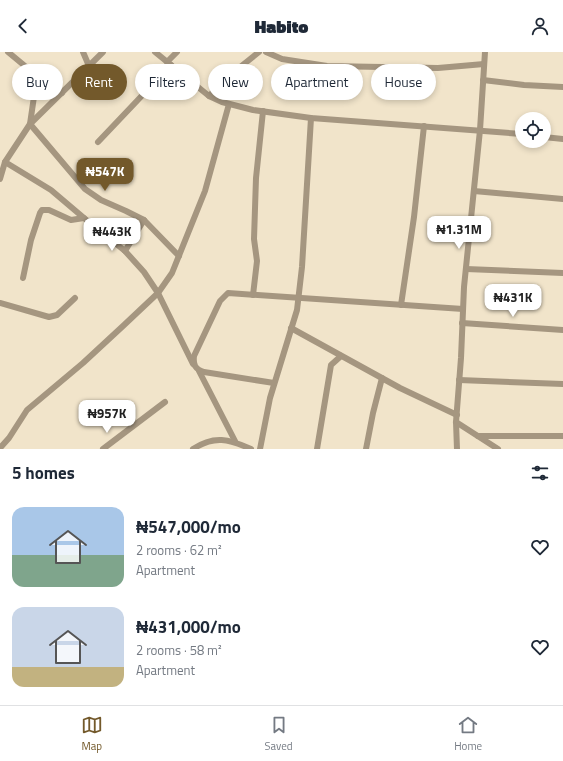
<!DOCTYPE html>
<meta charset="utf-8">
<style>
body{margin:0;font-family:"Titillium Web",sans-serif;background:#f6f6f7;color:#1f2937;height:100vh;display:flex;flex-direction:column;font-size:15px;white-space:nowrap}
*{box-sizing:border-box;margin:0}
p{font-size:13px;color:#747a83}
.icon{flex:none;width:22px;height:22px;fill:none;stroke:currentColor;stroke-width:2;stroke-linecap:round;stroke-linejoin:round}
.map{position:relative;height:397px;overflow:hidden}
.panel{display:flex;flex-direction:column;background:#fff;flex:1}
.panel>*{flex:none}
.hud{position:absolute;left:12px;top:12px;width:539px;height:36px;display:flex;gap:8px}
.buttons{position:absolute;left:515px;top:60px;display:grid;gap:8px}
.buttons a{display:grid;place-items:center;width:36px;height:36px;border-radius:50%;background:#fff;box-shadow:0 2px 6px #0003;font-size:20px}
.price{position:absolute;translate:-50% -34px;padding:0 9px;border-radius:8px;background:#fff;color:#222;font-size:13px;line-height:26px;filter:drop-shadow(0 1px 2px #0008)}
.price::after{content:'';position:absolute;left:50%;top:24px;width:12px;height:9px;margin-left:-6px;background:inherit;clip-path:polygon(0 0,100% 0,50% 100%)}
.price.active{background:#73592b;color:#fff}
ul{padding:0;list-style:none}
li{display:flex;align-items:center;gap:12px;height:100px;padding:0 12px}
li span{display:grid;place-items:center;flex:none;width:112px;height:80px;border-radius:12px;color:#555}
li>.icon{margin-inline-start:auto}
span .icon{width:48px;height:48px;fill:#fffc;stroke-width:1}
li b{font-size:17px}
h2{display:flex;justify-content:space-between;align-items:center;height:48px;padding:0 12px;font-size:17px}
.pill{padding:0 14px;border-radius:18px;background:#fff;box-shadow:0 2px 6px #0003;font-size:14px;line-height:36px}
.pill.active{background:#73592b;color:#fff}
header{display:flex;justify-content:space-between;align-items:center;height:52px;padding:0 12px;background:#fff;font-size:18px;font-weight:800}
.menu{display:flex;justify-content:space-around;align-items:center;height:56px;border-top:1px solid #e0e1e3;background:#fff;font-size:11px;color:#747a83}
.menu a{display:grid;justify-items:center;gap:2px}
.menu .active{color:#73592b}
.map>svg:first-child{display:block}
</style>
<header><svg class="icon" aria-label="back" viewBox="0 0 24 24"><path d="M15 5l-7 7 7 7"/></svg>Habito<svg class="icon" aria-label="person" viewBox="0 0 24 24"><circle cx="12" cy="8" r="4"/><path d="M4 21q1-7 8-7t8 7"/></svg></header>
<div class="map">
<svg width="563" height="397" viewBox="0 0 563 397">
<rect width="100%" height="100%" fill="#f1e4ca"/>
<g fill="none" stroke-linecap="round" stroke-linejoin="round">
<g stroke="#a59680" stroke-width="6">
<path d="M8 0 37 24 62 41"/>
<path d="M83 0 89 14"/>
<path d="M155 0 209 44 222 50 253 58 311 66 522 82"/>
<path d="M266 0 282 7 327 14 438 16 484 12"/>
<path d="M167 10 177 0"/>
<path d="M37 24 30 72 85 137 101 148 126 159 144 168 179 204"/>
<path d="M483 28 524 33 563 35"/>
<path d="M209 44 229 24 259 0"/>
<path d="M544 85 563 87"/>
<path d="M98 90 171 13"/>
<path d="M5 110 51 138 84 166 125 199 144 220 158 241 193 312"/>
<path d="M0 127 5 110 30 72 103 0"/>
<path d="M474 139 563 147"/>
<path d="M125 199 144 168"/>
<path d="M466 217 563 221"/>
<path d="M23 226 31 188 40 161 42 158H49L71 168 84 166"/>
<path d="M253 243 257 209 254 187 256 126 263 59"/>
<path d="M0 251 49 265 57 263 75 246"/>
<path d="M401 253 414 165 424 74"/>
<path d="M462 271 563 278"/>
<path d="M291 276 400 336 457 363"/>
<path d="M199 319 235 389"/>
<path d="M459 328 563 332"/>
<path d="M274 331 204 320C195 317 193 313 194 304L220 249 228 241 463 257"/>
<path d="M456 370 498 397"/>
<path d="M478 384H563"/>
<path d="M0 396 9 386 27 358 83 311 123 274 158 241 172 221 205 139 229 52"/>
<path d="M103 397 165 350"/>
<path d="M193 397C214 383 229 387 251 397"/>
<path d="M260 397 270 346 297 258 302 215 311 66"/>
<path d="M317 397 331 313 341 304"/>
<path d="M366 397 373 361 382 326"/>
<path d="M457 397 456 370 461 306 464 235 480 78 485 0"/>
</g>
</g>
</svg>
<div class="buttons">
<a><svg class="icon" aria-label="locate" viewBox="0 0 24 24"><circle cx="12" cy="12" r="6"/><path d="M12 2v4M12 18v4M2 12h4M18 12h4"/></svg></a>
</div>
<b class="price active" style="left:105px;top:140px">₦547K</b>
<b class="price" style="left:459px;top:198px">₦1.31M</b>
<b class="price" style="left:112px;top:200px">₦443K</b>
<b class="price" style="left:513px;top:266px">₦431K</b>
<b class="price" style="left:107px;top:382px">₦957K</b>
<div class="hud">
<a class="pill">Buy</a>
<a class="pill active">Rent</a>
<a class="pill">Filters</a>
<a class="pill">New</a>
<a class="pill">Apartment</a>
<a class="pill">House</a>
</div>
</div>
<section class="panel">
<h2>5 homes<svg class="icon" aria-label="filters" viewBox="0 0 24 24"><path d="M4 7h16M4 17h16"/><circle cx="9" cy="7" r="2"/><circle cx="15" cy="17" r="2"/></svg></h2>
<ul>
<li><span style="background:linear-gradient(#a9c7e8 60%,#7fa58c 0)"><svg class="icon" aria-label="home" viewBox="0 0 24 24"><path d="M3 11l9-7 9 7M6 9v11h12V9"/></svg></span><div><b>₦547,000/mo</b><p>2 rooms · 62 m²</p><p>Apartment</p></div><svg class="icon" aria-label="heart" viewBox="0 0 24 24"><path d="M12 20l-8-8c-3-5 5-10 8-4 3-6 11-1 8 4z"/></svg></li>
<li><span style="background:linear-gradient(#c9d6e8 75%,#c2b280 0)"><svg class="icon" aria-label="home" viewBox="0 0 24 24"><path d="M3 11l9-7 9 7M6 9v11h12V9"/></svg></span><div><b>₦431,000/mo</b><p>2 rooms · 58 m²</p><p>Apartment</p></div><svg class="icon" aria-label="heart" viewBox="0 0 24 24"><path d="M12 20l-8-8c-3-5 5-10 8-4 3-6 11-1 8 4z"/></svg></li>
</ul>
</section>
<nav class="menu">
<a class="active"><svg class="icon" aria-label="map" viewBox="0 0 24 24"><path d="M3 6l6-2 6 2 6-2v14l-6 2-6-2-6 2zM9 4v14M15 6v14"/></svg>Map</a>
<a><svg class="icon" aria-label="saved" viewBox="0 0 24 24"><path d="M7 4h10v16l-5-4-5 4z"/></svg>Saved</a>
<a><svg class="icon" aria-label="home" viewBox="0 0 24 24"><path d="M3 11l9-7 9 7M6 9v11h12V9"/></svg>Home</a>
</nav>
